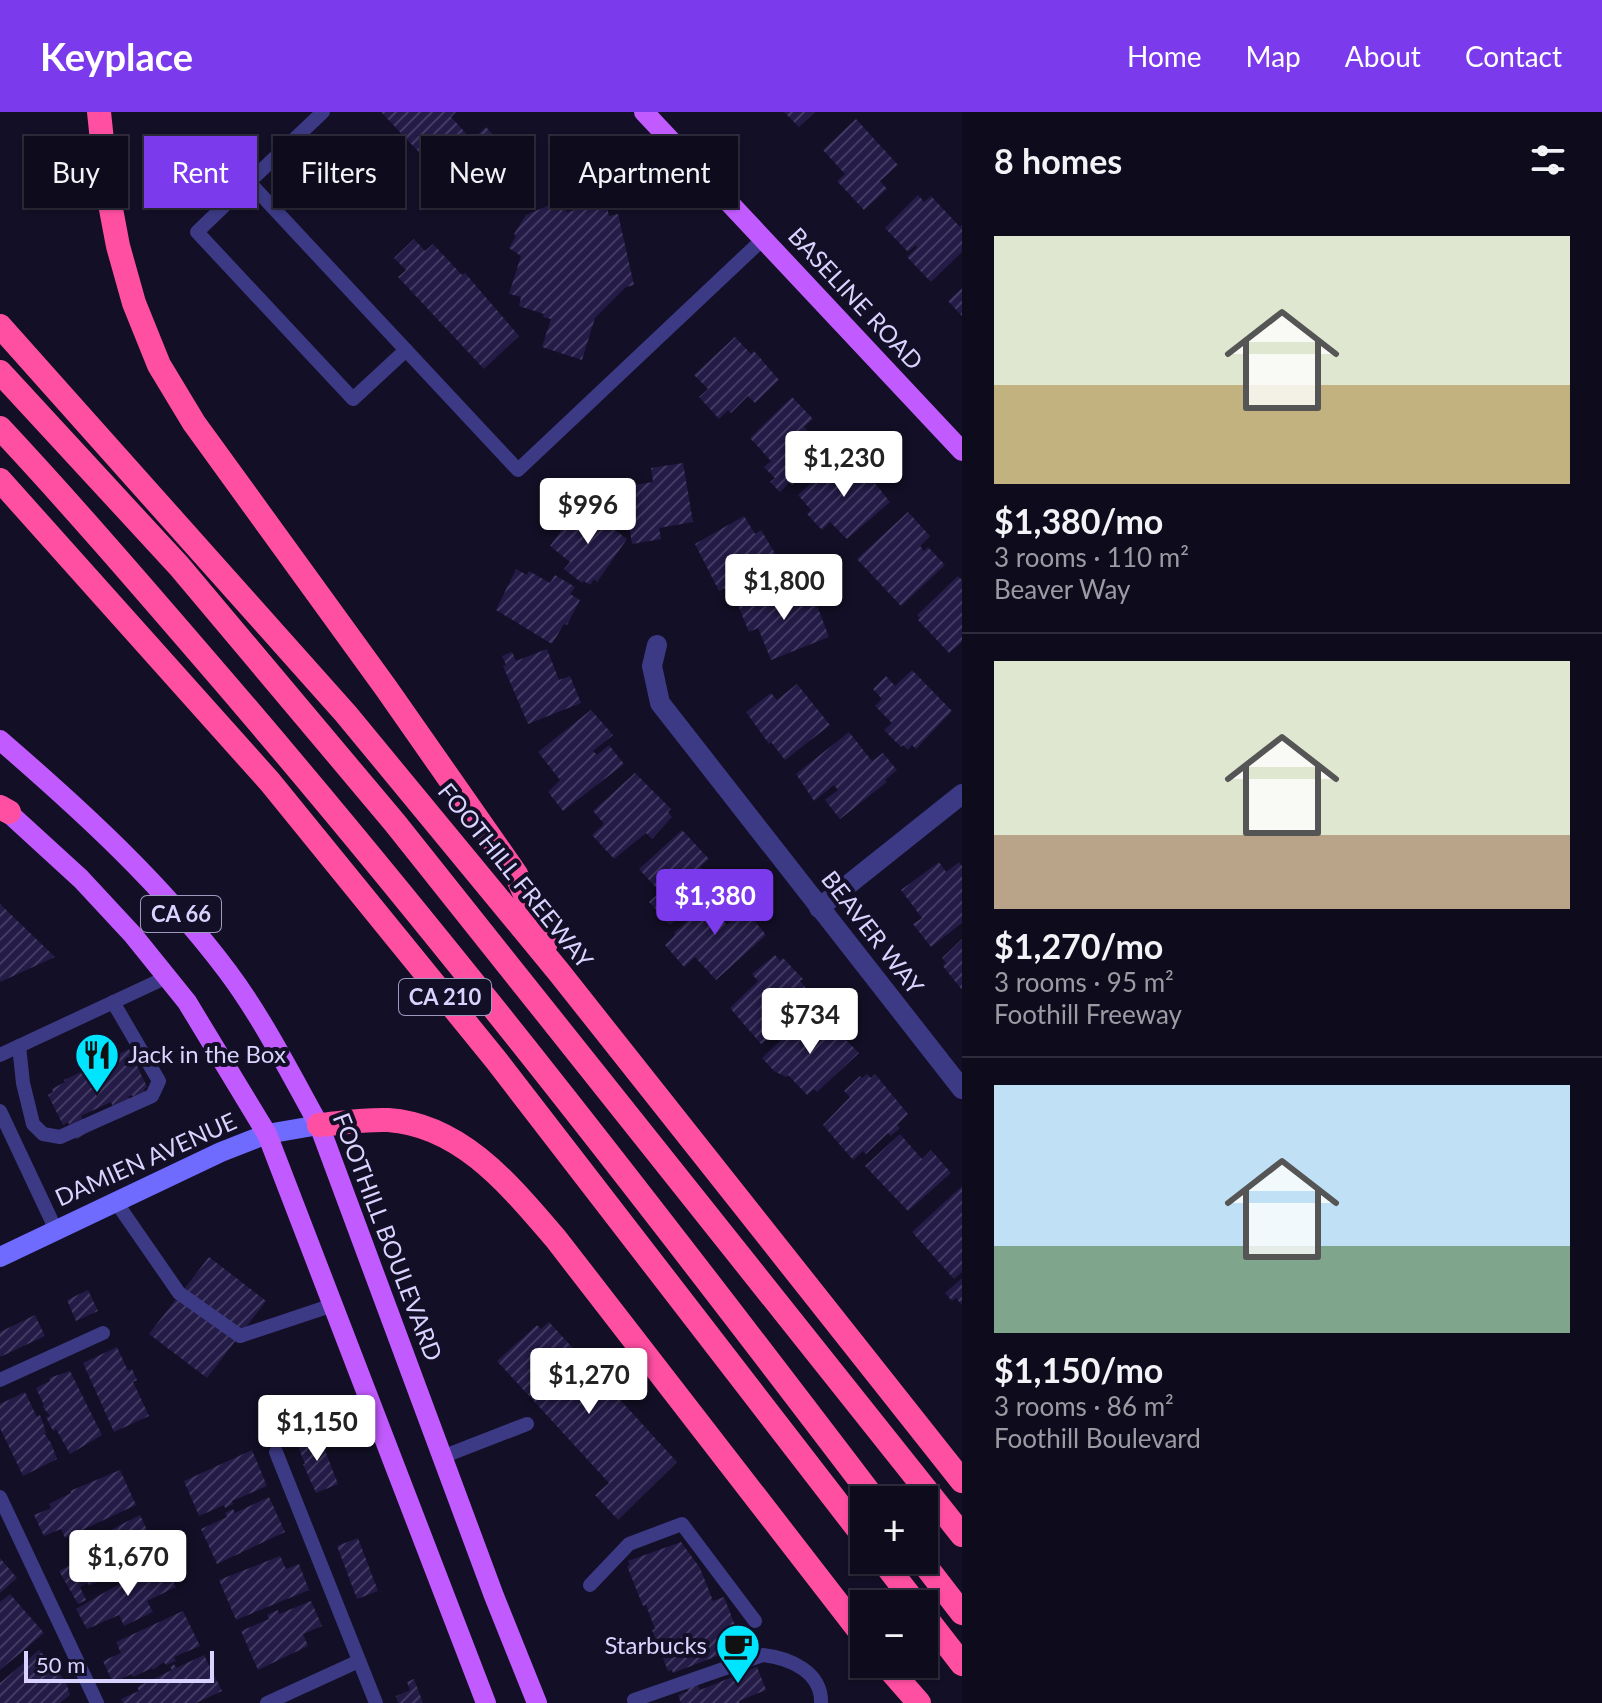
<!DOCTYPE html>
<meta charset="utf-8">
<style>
body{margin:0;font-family:Lato,sans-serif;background:#171425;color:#f1f3f6;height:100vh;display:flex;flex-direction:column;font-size:30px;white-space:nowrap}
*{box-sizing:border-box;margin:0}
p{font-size:26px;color:#9b9ba3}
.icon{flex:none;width:44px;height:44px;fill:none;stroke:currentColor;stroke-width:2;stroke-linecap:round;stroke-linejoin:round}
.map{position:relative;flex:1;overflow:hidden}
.details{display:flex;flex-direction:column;background:#0e0b1c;width:640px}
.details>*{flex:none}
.guide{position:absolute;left:24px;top:24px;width:760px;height:72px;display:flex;gap:16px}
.fabs{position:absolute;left:850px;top:1374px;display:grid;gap:16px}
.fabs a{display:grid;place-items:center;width:88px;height:88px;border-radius:0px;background:#0e0b1c;box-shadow:0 2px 6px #0004,0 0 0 2px #2e2b3b;font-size:40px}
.scale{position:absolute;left:24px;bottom:20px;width:190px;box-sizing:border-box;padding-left:8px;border:4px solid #d9d4ff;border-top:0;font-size:22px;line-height:28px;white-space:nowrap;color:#d9d4ff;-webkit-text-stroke:6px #130f26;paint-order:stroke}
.price{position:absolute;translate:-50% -68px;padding:0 18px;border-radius:8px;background:#fff;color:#222;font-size:26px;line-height:52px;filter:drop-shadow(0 2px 4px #0008)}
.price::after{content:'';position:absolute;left:50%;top:48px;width:24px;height:18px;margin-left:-12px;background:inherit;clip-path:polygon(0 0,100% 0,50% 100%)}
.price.on{background:#7c3aed;color:#fff}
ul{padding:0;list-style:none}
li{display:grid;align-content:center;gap:16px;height:424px;padding:0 32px}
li+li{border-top:2px solid #2e2b3b}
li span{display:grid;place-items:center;height:248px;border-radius:0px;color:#555}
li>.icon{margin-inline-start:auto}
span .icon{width:144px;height:144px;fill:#fffc;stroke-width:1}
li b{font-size:34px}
h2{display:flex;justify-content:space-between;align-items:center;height:96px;padding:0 32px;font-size:34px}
.tag{padding:0 28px;border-radius:0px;background:#0e0b1c;box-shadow:0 2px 6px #0004,0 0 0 2px #2e2b3b;font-size:28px;line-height:72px}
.tag.on{background:#7c3aed;color:#fff}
header{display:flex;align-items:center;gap:48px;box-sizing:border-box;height:112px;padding:0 40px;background:#7c3aed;color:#fff}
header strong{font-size:38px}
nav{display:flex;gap:44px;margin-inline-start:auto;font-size:28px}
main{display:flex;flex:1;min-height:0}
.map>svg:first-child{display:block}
</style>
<header>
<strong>Keyplace</strong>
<nav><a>Home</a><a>Map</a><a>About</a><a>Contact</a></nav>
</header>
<main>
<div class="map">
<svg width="962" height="1591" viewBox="0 0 962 1591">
<defs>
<pattern id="building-hatch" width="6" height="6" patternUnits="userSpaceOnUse" patternTransform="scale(2)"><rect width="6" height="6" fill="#241b47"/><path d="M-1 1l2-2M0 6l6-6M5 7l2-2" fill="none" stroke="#433b63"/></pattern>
</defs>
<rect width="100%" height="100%" fill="#130f26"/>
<g fill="url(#building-hatch)">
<path d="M381 0H456L451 5 472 28 486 15 516 48 478 84 474 79 464 88Z"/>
<path d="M784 0H815L799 15Z"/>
<path d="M856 7 898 53 880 69 887 77 864 98 837 69 845 62 823 38Z"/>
<path d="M918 83 924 90 931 84 960 115 962 112V140L931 170 907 145 917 135 916 133 908 140 885 116Z"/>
<path d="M561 88 567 100 606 91 609 104 618 102 634 173 626 175 595 206 582 248 542 235 551 207 543 205 544 202 519 194 521 185 509 182 521 144 509 136 516 124 514 122 526 103Z"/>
<path d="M414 127 425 139 433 132 462 163 465 161 519 224 484 257 398 165 406 158 394 146Z"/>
<path d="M962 176V204L948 189Z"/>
<path d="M735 225 751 242 754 239 779 268 755 291 748 284 731 301 728 298 719 307 699 285 708 277 694 263Z"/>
<path d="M792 285 813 307 804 315 828 340 792 373 790 370 780 380 770 370 775 366 764 355 771 349 750 326Z"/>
<path d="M849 347 853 353 857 349 890 390 847 427 830 410 822 418 807 402 811 398 798 383 822 361 826 365Z"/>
<path d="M683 351 693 410 659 416 661 427 632 432 623 375 653 370 651 356Z"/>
<path d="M580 393 627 427 597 470 594 467 590 473 584 469 582 471 564 457 570 450 550 434Z"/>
<path d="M908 400 930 424 920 434 924 439 928 435 945 453 901 494 857 447Z"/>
<path d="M744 404 755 422 761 418 776 443 749 459 755 468 734 480 733 478 727 481 724 476 719 479 695 432Z"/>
<path d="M516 457 527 463 529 459 550 471 555 463 575 475 570 482 580 488 567 513 564 512 552 532 496 498Z"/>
<path d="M958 464 962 468V530L949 541 918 508 920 506 917 503Z"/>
<path d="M793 473 801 494 815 488 829 525 771 548 758 516 749 520 738 493Z"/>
<path d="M547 537 559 568 570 564 581 591 528 612 503 554 506 553 502 544 512 540 516 549Z"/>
<path d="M912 558 952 599 916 637 912 633 908 638 903 633 901 635 884 618 892 611 875 594 882 587 873 577 886 564 895 574Z"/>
<path d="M797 572 830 613 785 648 771 630 769 632 746 600 771 581 777 588Z"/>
<path d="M591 598 613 623 593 639 597 643 609 633 624 652 563 699 548 680 560 668 538 640Z"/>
<path d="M849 620 872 649 883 641 897 658 885 668 887 670 840 707 825 688 838 678 834 673 814 689 796 662Z"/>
<path d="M635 661 671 697 668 700 672 705 652 727 646 721 614 747 592 723 604 712 593 699Z"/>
<path d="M682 718 709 747 700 755 717 774 670 813 649 790 660 780 639 757Z"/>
<path d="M939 750 946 760 959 750 962 754V811L931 835 913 812 922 806 901 778Z"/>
<path d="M718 781 735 799 724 809 727 813 745 797 766 823 716 868 695 845 684 855 665 833 675 823 674 821Z"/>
<path d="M0 792 55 845 0 870Z"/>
<path d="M962 827V878L943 854 946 851 942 846Z"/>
<path d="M775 843 780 849 783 846 803 867 800 869 815 887 775 923 773 922 761 932 730 896 758 869 752 862Z"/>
<path d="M807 903 830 928 838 920 859 941 817 980 814 977 807 983 788 963 786 965 774 959 762 946Z"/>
<path d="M129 937 147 975 144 977 146 981 134 986 132 983 128 985 134 999 118 1007 111 990 81 1004 89 1020 76 1027 68 1010 63 1013 48 983 53 980 52 977 65 970 64 968Z"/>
<path d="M867 962 871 966 875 962 908 1002 897 1013 900 1016 891 1024 888 1021 866 1042 863 1039 853 1048 823 1013 850 985 844 979 860 964 862 966Z"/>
<path d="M900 1022 922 1047 931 1038 951 1061 908 1099 865 1054Z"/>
<path d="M962 1074V1160L954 1167 912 1120Z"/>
<path d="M209 1145 266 1189 207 1266 149 1222Z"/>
<path d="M962 1166V1193L956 1186 952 1189 945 1181Z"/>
<path d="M88 1178 98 1199 76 1209 67 1188Z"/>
<path d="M35 1203 45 1224 0 1245V1220Z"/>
<path d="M549 1210 677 1350 618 1408 595 1383 609 1371 497 1249 537 1213 541 1217Z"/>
<path d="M117 1235 128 1259 132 1257 137 1268 133 1270 149 1304 114 1320 83 1251Z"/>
<path d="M70 1259 102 1323 70 1342 56 1317 53 1319 46 1305 50 1304 42 1294 44 1293 36 1276 50 1269 49 1266Z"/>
<path d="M25 1280 37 1305 40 1303 43 1311 46 1321H44L51 1331 57 1347 23 1364 0 1316V1292Z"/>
<path d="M318 1320 338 1372 316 1381 303 1352H305L296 1329Z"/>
<path d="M252 1338 267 1374 232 1389 233 1392 225 1396 224 1393 199 1404 184 1369Z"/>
<path d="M120 1358 136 1393 65 1426 61 1417 44 1424 34 1403 51 1396 49 1392 71 1381 70 1379Z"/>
<path d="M269 1385 285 1420 217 1452 201 1417 227 1405 225 1401 233 1397 235 1401Z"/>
<path d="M140 1403 158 1441 136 1451 138 1455 126 1461 124 1457 89 1474 88 1471 80 1475 86 1488 78 1492 59 1459 78 1449 82 1445 81 1443 89 1439 85 1431Z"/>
<path d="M358 1426 378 1479 357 1487 337 1434Z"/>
<path d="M681 1430 700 1456 713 1489 724 1485 743 1534 673 1561 672 1558 668 1559 652 1518 655 1517 646 1493 643 1494 627 1454 630 1453 628 1449Z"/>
<path d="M280 1444 286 1457 299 1452 309 1478 236 1508 219 1468Z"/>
<path d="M0 1446 17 1466 0 1481Z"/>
<path d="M164 1450 176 1475 147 1489 153 1500 124 1514 119 1503 87 1517 76 1497 126 1468 125 1465 137 1459 139 1462Z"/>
<path d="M10 1482 44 1521 0 1558V1490Z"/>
<path d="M311 1489 322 1514 303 1522 308 1534 258 1558 241 1519 269 1507 267 1503 278 1498 279 1502Z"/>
<path d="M183 1499 200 1534 174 1545 176 1549 166 1553 164 1550 153 1558 152 1556 133 1565 131 1562 113 1571 103 1549 121 1541 116 1530Z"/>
<path d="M39 1538 66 1570 70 1583 60 1591H0V1571Z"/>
<path d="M204 1543 222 1579 196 1591H123L121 1587 139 1579 137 1575 172 1558 170 1555 174 1552 176 1556Z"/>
<path d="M757 1555 766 1578 739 1589 740 1591H681L678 1583 688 1579 686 1575 697 1571 700 1578Z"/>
<path d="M414 1567 423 1591H398L396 1584 410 1578 407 1570Z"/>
</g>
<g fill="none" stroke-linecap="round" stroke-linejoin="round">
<g stroke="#3d3a85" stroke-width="14">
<path d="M323 0 249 70 518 358 763 127"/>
<path d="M249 70 197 120 353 287 406 238"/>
<path d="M19 934 23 971 33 1012 43 1022 60 1025 152 984 159 969 113 890"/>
<path d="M0 943 167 865"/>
<path d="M0 999 56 1118"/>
<path d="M116 1090 179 1181 240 1224 333 1193"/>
<path d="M0 1268 103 1221"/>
<path d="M276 1340 376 1591"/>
<path d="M442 1345 527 1312"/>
<path d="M0 1385 97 1591"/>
<path d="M590 1473 629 1432 682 1412 755 1509"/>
<path d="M634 1588 763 1543C790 1546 822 1560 821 1591"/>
<path d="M267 1591 359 1549"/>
</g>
<g stroke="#3d3a85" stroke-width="20">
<path d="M657 533 652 554 660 591 962 977"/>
<path d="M819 796 962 682"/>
</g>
<path stroke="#6f6bff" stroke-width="20" d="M0 1145 221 1040 267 1022 319 1013"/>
<g stroke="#c25bff" stroke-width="20">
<path d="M644 0 962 339"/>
<path d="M0 628C82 699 162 772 228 860 263 907 290 961 319 1013L494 1484 537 1591"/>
<path d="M0 693 81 767 133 823 187 890 267 1022 486 1591"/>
</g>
<g stroke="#ff4fa3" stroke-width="24">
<path d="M99 0 107 76 118 134 134 191 159 253 194 311 386 576 516 762 546 831"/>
<path d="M0 214 346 602 558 859 962 1369"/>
<path d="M0 260 179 454 395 711 962 1423"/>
<path d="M0 316C71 392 139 471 207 550 441 821 659 1104 875 1388"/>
<path d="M0 368 270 670 496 948 864 1425"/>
<path d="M0 695 9 700"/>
<path d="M319 1013C341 1011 365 1007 388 1008 462 1013 511 1075 556 1127L864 1525"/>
<path d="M882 1448 916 1492"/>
<path d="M921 1448 962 1501"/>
<path d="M924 1503 962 1552"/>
<path d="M885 1552 919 1591"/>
</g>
</g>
<defs>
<g id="restaurant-pin" transform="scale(2.3)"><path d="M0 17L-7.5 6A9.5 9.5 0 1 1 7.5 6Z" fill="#00e5ff" stroke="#130f26"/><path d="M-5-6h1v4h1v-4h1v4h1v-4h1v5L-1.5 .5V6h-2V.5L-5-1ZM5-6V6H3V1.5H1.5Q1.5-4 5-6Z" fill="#111"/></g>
<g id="cafe-pin" transform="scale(2.3)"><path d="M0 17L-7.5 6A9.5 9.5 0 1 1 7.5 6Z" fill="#00e5ff" stroke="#130f26"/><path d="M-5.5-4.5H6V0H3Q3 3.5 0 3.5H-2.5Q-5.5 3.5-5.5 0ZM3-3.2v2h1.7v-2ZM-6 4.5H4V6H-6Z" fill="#111"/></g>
</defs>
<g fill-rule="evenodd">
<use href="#restaurant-pin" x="97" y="943"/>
<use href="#cafe-pin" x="738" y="1534"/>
</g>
<g text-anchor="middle" stroke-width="8" stroke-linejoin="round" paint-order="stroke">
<g fill="#130f26" stroke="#9e99be" stroke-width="2">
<rect x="141" y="784" width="80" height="36" rx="6"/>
<rect x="399" y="867" width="92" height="36" rx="6"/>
</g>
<g font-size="22" font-weight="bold" fill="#d9d4ff">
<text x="181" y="810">CA 66</text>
<text x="445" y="893">CA 210</text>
</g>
<g font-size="24" fill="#d9d4ff" stroke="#130f26">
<text transform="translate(855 187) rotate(47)" y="8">BASELINE ROAD</text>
<text transform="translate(515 764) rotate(51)" y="8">FOOTHILL FREEWAY</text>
<text transform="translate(872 821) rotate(52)" y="8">BEAVER WAY</text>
<text transform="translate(146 1048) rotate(-24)" y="8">DAMIEN AVENUE</text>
<text transform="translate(387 1125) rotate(69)" y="8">FOOTHILL BOULEVARD</text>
</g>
<g font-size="24" fill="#d9d4ff" stroke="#130f26" text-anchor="start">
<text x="128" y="951">Jack in the Box</text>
<text x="707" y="1542" text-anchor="end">Starbucks</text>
</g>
</g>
</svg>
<div class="fabs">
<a>+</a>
<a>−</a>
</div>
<div class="scale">50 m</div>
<b class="price" style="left:844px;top:387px">$1,230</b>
<b class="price" style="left:588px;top:434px">$996</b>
<b class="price" style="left:784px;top:510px">$1,800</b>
<b class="price on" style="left:715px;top:825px">$1,380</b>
<b class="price" style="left:810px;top:944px">$734</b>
<b class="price" style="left:589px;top:1304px">$1,270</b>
<b class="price" style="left:317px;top:1351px">$1,150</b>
<b class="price" style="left:128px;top:1486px">$1,670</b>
<div class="guide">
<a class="tag">Buy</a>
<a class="tag on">Rent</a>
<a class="tag">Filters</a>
<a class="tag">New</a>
<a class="tag">Apartment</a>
</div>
</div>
<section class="details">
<h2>8 homes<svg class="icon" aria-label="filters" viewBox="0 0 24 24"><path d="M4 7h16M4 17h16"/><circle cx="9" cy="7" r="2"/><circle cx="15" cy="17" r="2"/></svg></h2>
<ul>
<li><span style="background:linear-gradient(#dfe7d0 60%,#c2b280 0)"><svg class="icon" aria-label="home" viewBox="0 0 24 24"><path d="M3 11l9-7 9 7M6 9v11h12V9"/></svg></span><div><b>$1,380/mo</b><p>3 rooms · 110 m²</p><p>Beaver Way</p></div></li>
<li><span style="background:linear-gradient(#dfe7d0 70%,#b9a48a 0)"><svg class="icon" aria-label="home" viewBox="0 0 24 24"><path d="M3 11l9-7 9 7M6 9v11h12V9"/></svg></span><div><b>$1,270/mo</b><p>3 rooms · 95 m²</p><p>Foothill Freeway</p></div></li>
<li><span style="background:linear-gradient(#bfe0f5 65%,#7fa58c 0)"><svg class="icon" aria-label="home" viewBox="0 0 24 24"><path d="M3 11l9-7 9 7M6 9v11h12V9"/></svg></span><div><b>$1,150/mo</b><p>3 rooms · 86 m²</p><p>Foothill Boulevard</p></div></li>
</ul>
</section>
</main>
